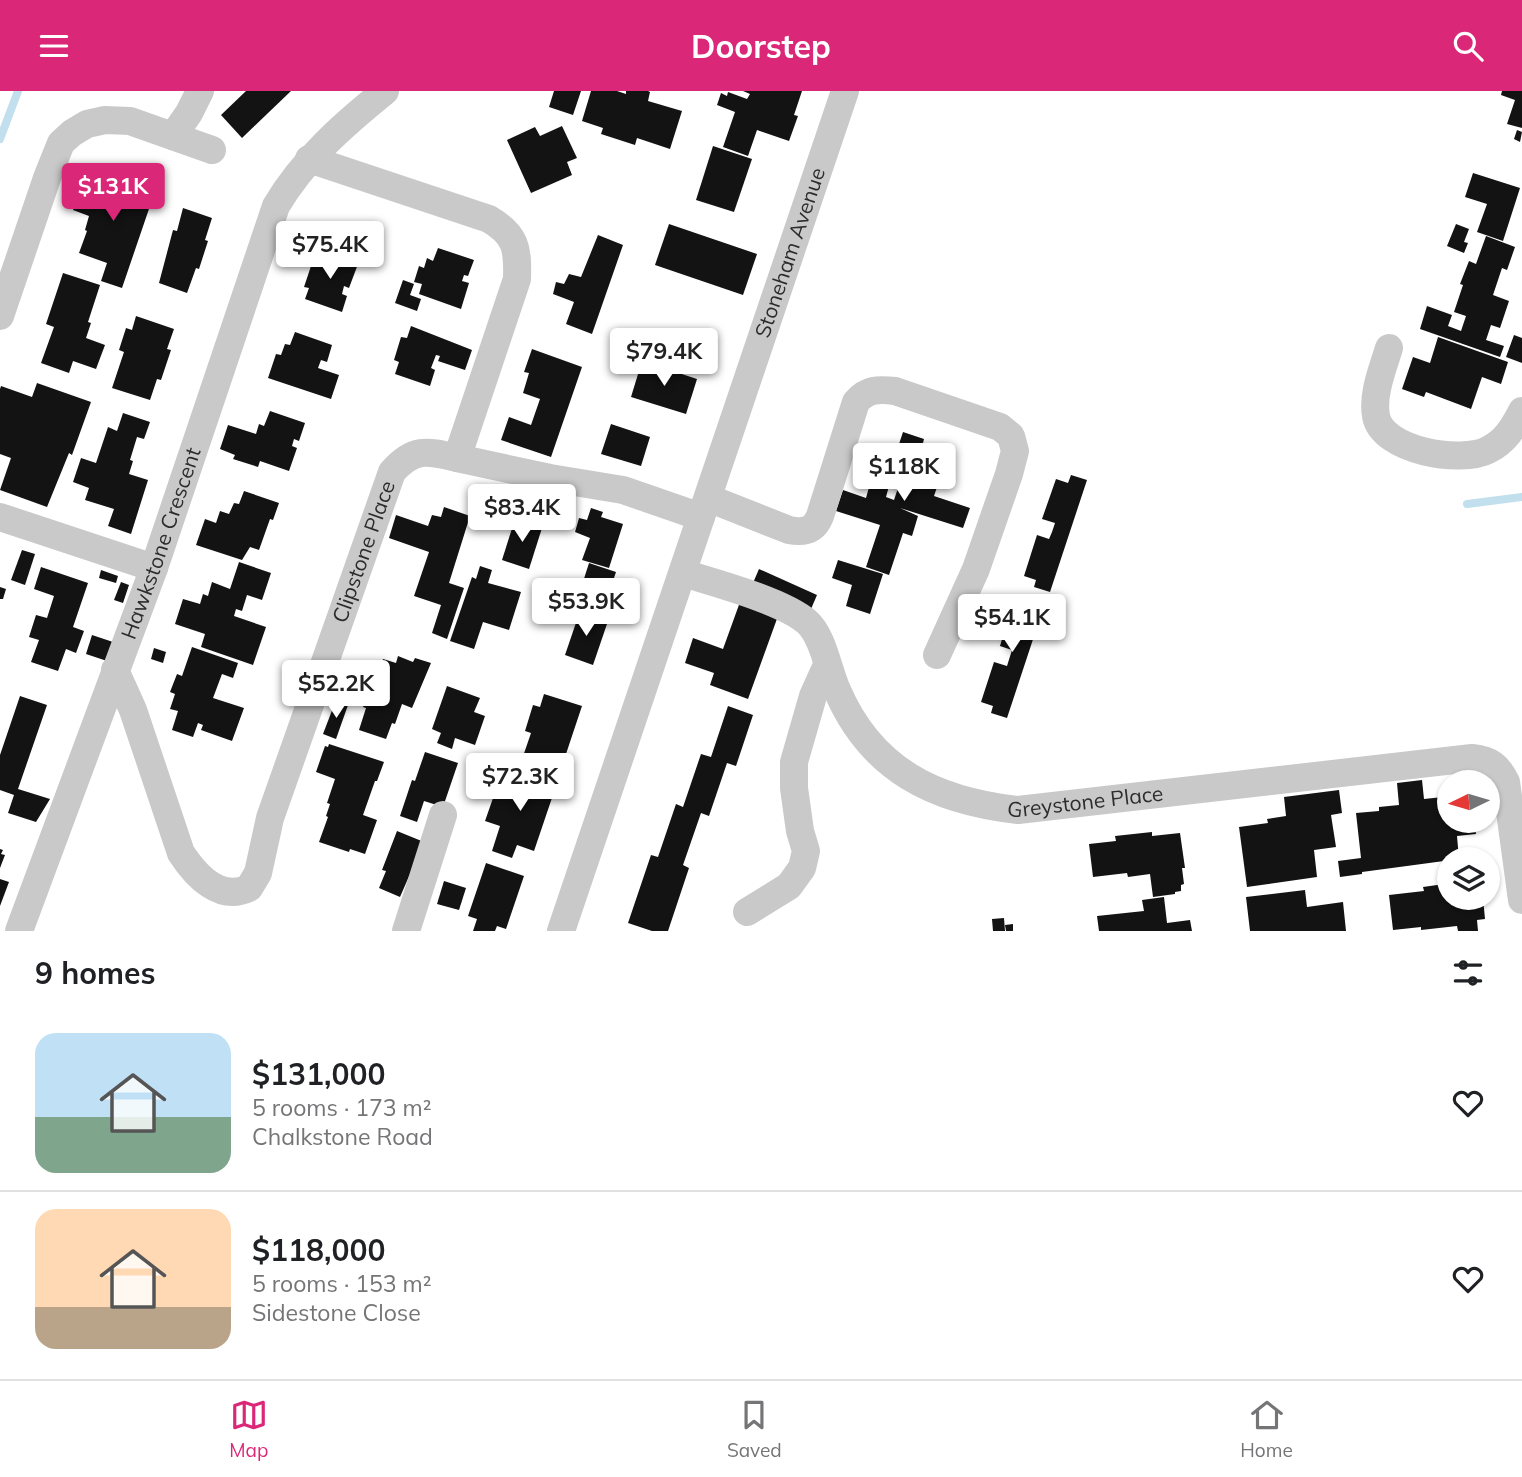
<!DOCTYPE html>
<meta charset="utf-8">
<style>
body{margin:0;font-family:Mulish,sans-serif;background:#f2f2f2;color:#202124;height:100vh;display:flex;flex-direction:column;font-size:26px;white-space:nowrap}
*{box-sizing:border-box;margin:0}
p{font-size:23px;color:#757577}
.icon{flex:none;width:38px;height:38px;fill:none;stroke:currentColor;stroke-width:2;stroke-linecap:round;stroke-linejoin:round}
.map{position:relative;height:840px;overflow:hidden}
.side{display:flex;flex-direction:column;background:#fff;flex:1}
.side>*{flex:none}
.needle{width:46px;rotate:265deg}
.controls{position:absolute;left:1437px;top:679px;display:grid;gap:14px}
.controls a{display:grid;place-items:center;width:63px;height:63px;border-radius:50%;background:#fff;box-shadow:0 2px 5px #0004;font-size:35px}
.price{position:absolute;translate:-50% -60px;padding:0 16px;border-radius:7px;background:#fff;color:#222;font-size:23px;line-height:46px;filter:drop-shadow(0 2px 4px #0008)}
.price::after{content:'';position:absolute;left:50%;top:42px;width:21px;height:16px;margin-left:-10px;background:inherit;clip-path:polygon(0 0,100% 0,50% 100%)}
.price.on{background:#db2777;color:#fff}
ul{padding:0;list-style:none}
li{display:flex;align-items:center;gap:21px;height:175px;padding:0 35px}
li+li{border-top:2px solid #e0e0e0}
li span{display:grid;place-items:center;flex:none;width:196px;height:140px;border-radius:21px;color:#555}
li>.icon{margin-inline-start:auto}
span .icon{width:84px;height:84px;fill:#fffc;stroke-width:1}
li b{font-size:30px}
h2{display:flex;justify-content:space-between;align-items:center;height:84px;padding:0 35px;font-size:30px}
header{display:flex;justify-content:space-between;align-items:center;height:91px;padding:0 35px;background:#db2777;color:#fff;font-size:32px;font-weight:700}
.tabs{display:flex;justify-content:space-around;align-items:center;height:98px;border-top:2px solid #e0e0e0;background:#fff;font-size:19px;color:#757577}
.tabs a{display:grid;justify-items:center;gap:4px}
.tabs .on{color:#db2777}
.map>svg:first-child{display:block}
</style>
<header><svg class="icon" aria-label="menu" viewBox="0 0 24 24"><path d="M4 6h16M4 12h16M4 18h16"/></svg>Doorstep<svg class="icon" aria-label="search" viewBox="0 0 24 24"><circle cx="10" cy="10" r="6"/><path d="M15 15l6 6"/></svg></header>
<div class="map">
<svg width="1522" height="840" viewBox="0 0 1522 840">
<rect width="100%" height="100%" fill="#fff"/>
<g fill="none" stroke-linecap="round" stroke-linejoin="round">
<g stroke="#c2dfee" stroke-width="8">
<path d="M0 48 18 0"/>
<path d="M1467 413 1522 406"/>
</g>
</g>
<g fill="#131313">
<path d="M246 0H291L242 47 221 24Z"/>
<path d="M554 0H581L573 24 549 16Z"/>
<path d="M591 0H617L626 3V0H648L650 1 648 10 682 20 670 58 637 47 635 54 601 43 603 37 582 30Z"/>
<path d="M743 0H802L794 24 798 25 789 50 757 39 748 65 723 56 735 21 717 14 721 2 727 5 728 1 747 8 750 3Z"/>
<path d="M1502 0H1522V37L1507 33 1515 9 1501 4Z"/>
<path d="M562 35 577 67 567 71 572 84 531 102 507 49 535 36 540 45Z"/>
<path d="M1517 39 1522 41 1520 51 1514 48Z"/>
<path d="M713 55 752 68 734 121 696 109Z"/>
<path d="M100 72 138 85 131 104 151 112 122 197 101 190 107 172 79 162 87 140 85 139 89 125 73 119 78 105 93 110 99 93 94 91Z"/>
<path d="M1473 82 1520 97 1503 150 1477 141 1487 113 1465 106Z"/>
<path d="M183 117 212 127 205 149 208 150 199 178 196 177 187 202 159 192 173 139 177 140Z"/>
<path d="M669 133 757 163 743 204 655 174Z"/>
<path d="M1456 133 1469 138 1464 151 1468 152 1464 162 1447 155Z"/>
<path d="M598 144 623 154 592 243 566 233 574 211 553 203 556 191 564 193 569 183 581 186Z"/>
<path d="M1486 145 1515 156 1507 179 1502 177 1493 204 1509 210 1500 237 1491 234 1486 249 1504 255 1500 266 1420 238 1427 215 1452 224 1448 235 1461 240 1466 225 1454 221 1463 194 1460 193 1469 170 1476 173Z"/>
<path d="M438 157 474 169 468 185 464 184 462 190 469 192 461 218 419 203 422 193 414 191 419 175 424 177 427 167 433 170Z"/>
<path d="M321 160 358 173 349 197 344 195 342 203 347 205 342 221 305 208 309 197 304 196 312 172 316 173Z"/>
<path d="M63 182 100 194 88 231 91 232 86 247 105 254 96 278 73 270 69 282 41 272 54 236 46 233Z"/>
<path d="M403 189 414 193 410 204 421 208 417 220 395 212Z"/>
<path d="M136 225 174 238 167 258 171 259 161 289 157 288 150 309 112 297 124 261 119 259 126 237 132 239Z"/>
<path d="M411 235 472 259 465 279 438 270 440 265 436 264 431 277 435 279 430 295 395 283 399 271 394 269 401 246 407 247Z"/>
<path d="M295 241 332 254 327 271 321 269 318 277 339 284 331 308 268 287 276 263 281 264 285 253 290 254Z"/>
<path d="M1514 244 1522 247V272L1506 266Z"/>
<path d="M1438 246 1508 271 1501 293 1482 286 1471 318 1426 301 1424 306 1402 298 1413 266 1430 272Z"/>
<path d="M532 258 582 276 551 366 501 349 509 326 531 334 540 308 523 302 529 282 524 281Z"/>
<path d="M642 270 697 288 686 323 631 306Z"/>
<path d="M37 292 91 311 72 364 69 362 47 416 0 399 11 367 0 363V298L1 295 32 306Z"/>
<path d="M270 320 305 332 299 350 294 348 292 355 297 357 289 380 260 370 258 376 233 368 235 364 220 358 228 334 256 343 259 333 264 335Z"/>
<path d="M123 322 150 331 144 348 137 346 130 369 133 370 129 383 148 389 131 443 108 435 114 418 85 409 89 397 73 391 81 367 96 372 108 336 117 340Z"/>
<path d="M611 333 650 346 641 375 601 363Z"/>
<path d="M903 341 924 348 922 356 948 364 934 405 970 417 963 437 900 417 918 425 912 445 903 442 889 484 866 476 880 434 836 420 843 399 866 407 871 389 889 395 886 406 894 409 899 394 908 397 915 375 894 368Z"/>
<path d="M1071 384 1087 389 1050 501 1034 496 1036 489 1024 485 1037 444 1049 448 1052 441 1055 432 1042 428 1056 388 1068 392Z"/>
<path d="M244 400 279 412 273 429 270 428 259 459 250 456 242 469 196 454 205 428 216 432 220 420 229 423 234 412 239 413Z"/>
<path d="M444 416 470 425 449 492 464 497 447 548 432 542 441 514 414 505 429 461 389 447 396 424 428 435 432 424 441 426Z"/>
<path d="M591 417 603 421 601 426 623 433 609 477 582 469 590 447 575 441 579 427 587 429Z"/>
<path d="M515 428 542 437 529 478 502 469Z"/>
<path d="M22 459 35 463 25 494 11 489Z"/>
<path d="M838 469 883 483 870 523 846 515 852 494 832 487Z"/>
<path d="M239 471 271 482 262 509 247 504 242 520 236 518 234 525 266 536 253 574 201 556 205 543 175 533 183 508 200 513 203 503 208 505 212 491 230 498Z"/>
<path d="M589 472 616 481 609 502 582 494Z"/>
<path d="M480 475 492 479 488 492 521 501 509 539 483 531 474 558 450 550 472 486 476 488Z"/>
<path d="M41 476 88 492 73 536 84 540 76 562 66 558 58 580 31 571 39 549 29 546 36 524 47 527 54 505 34 498Z"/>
<path d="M759 478 817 504 811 518 753 492Z"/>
<path d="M101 479 118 485 116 492 99 487Z"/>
<path d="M121 491 129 494 123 512 114 509Z"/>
<path d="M582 495 608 504 601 525 575 517Z"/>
<path d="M0 496 6 498 3 508H0Z"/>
<path d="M1001 508 1025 518 1028 510 1044 515 1007 627 991 622 993 615 981 611 994 571 1007 575 1012 559 1000 555 1007 531 994 527Z"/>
<path d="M740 511 778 525 748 608 710 594 714 582 685 572 693 547 723 558Z"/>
<path d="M580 520 608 530 593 574 565 564Z"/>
<path d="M92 544 116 552 110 571 86 563Z"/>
<path d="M192 556 238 572 233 587 222 583 213 607 244 617 232 650 201 639 203 634 198 632 193 646 172 639 178 620 170 618 175 603 170 601 177 583 182 585Z"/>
<path d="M154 557 166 561 163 572 151 568Z"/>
<path d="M398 565 413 571 415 567 431 572 412 617 402 613 395 633 392 632 386 648 359 639 366 617 363 616 372 589 375 590 383 568 396 572Z"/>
<path d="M447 595 480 607 474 621 485 625 475 654 455 647 452 658 437 652 441 642 432 638Z"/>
<path d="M544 603 582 615 556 693 518 680 531 642 525 640 533 614 540 616Z"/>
<path d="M20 605 47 614 18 698 50 708 36 731 8 722 14 704 0 699V664Z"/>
<path d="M336 609 348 614 336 648 323 643Z"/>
<path d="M728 615 753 624 736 675 727 672 709 725 701 722 683 774 689 777 668 840H652L628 832 651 764 658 766 676 713 683 716 701 663 711 666Z"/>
<path d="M329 653 384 671 377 690H375L363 724 377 729 365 763 350 758 349 761 319 751 328 726 326 725 330 713 327 712 335 688 316 681 325 655 328 656Z"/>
<path d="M425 661 458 672 443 716 424 710 417 731 400 725 412 689 415 690Z"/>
<path d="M518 682 556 695 534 760 517 754 512 767 492 760 500 735 485 730 499 690 513 695Z"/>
<path d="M1422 689 1424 708 1443 706 1444 710H1449V730H1474L1476 743 1457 745 1459 768 1362 781V783L1340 786 1338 770 1361 767 1356 722 1379 720V716L1399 714 1397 692Z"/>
<path d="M1339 699 1342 722 1331 724 1336 756 1314 759 1317 786 1247 796 1239 736 1268 732 1267 728 1286 725 1284 706Z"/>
<path d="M397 740 424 751 400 806 379 797 386 780 382 779Z"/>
<path d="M1152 741V745L1180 742 1185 777H1182L1184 793 1181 794V800L1175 801V803L1153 806 1150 783 1128 786 1127 782 1093 786 1089 753 1116 750 1115 745Z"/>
<path d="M0 758 3 759 1 763 5 764 0 777Z"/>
<path d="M486 772 524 785 506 838 497 835 495 840H473L477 828 468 825Z"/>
<path d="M0 788 9 791 0 815Z"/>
<path d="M444 790 466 797 459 819 437 813Z"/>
<path d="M1444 793V797H1449V807H1483L1485 828 1477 829 1478 840H1458L1457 835 1421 839V836L1393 839 1389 804 1424 800 1423 796Z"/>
<path d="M1305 799 1307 816 1343 811 1346 840H1250L1246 806Z"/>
<path d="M1164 806 1167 832 1190 829 1192 840H1099L1097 825 1144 820 1142 809Z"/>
<path d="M1004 827 1005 840H993L992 828Z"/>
<path d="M1013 833V840H1006L1005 834Z"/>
</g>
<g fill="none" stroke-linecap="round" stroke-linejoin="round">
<g stroke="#c9c9c9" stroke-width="28">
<path d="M173 45 189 22 200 0"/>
<path d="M309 68 489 128C516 144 518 157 517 188L457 367 550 387 623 399 701 426"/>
<path d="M0 225 47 87 61 52 72 42 87 33 105 29 130 30 212 59"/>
<path d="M1389 257C1383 277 1372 303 1376 325 1382 360 1461 373 1488 359 1506 350 1513 337 1522 320"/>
<path d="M708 407 789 439C804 442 814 440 820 425L856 311C867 298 878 298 895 300L1000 336 1011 345 1015 360 1009 383 976 478 937 564"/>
<path d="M0 426 154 477"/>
<path id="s1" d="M683 482C715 492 783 510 807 531 823 545 828 579 837 599 871 679 935 710 1018 719L1472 667C1491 669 1498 675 1506 691L1522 809"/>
<path id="s2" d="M115 579 133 619 181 762C196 785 220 811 249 797L258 782 270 727 392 381C414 356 427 360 457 367"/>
<path d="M747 821 789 795 802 777 806 760 800 740 794 697V671L813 605 827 574"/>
<path id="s3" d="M19 840 154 477 276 115C303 69 343 34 385 0"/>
<path d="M406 840 443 724"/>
<path id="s4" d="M561 840 845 0"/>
</g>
</g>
<g text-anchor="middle" stroke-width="7" stroke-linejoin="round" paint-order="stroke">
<g font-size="21" fill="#2c2c2c" stroke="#fff">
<text dy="7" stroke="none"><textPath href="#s4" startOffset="716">Stoneham Avenue</textPath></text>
<text dy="7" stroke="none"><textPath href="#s3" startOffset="413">Hawkstone Crescent</textPath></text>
<text dy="7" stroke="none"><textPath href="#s2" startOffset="635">Clipstone Place</textPath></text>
<text dy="7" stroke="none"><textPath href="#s1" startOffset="506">Greystone Place</textPath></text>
</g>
</g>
</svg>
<div class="controls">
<a><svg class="needle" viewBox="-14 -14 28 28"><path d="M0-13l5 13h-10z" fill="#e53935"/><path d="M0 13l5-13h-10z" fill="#757577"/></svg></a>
<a><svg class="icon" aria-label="layers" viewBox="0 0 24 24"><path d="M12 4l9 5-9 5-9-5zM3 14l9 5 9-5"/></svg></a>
</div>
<b class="price on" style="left:113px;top:132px">$131K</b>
<b class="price" style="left:330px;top:190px">$75.4K</b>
<b class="price" style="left:664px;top:297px">$79.4K</b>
<b class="price" style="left:904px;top:412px">$118K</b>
<b class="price" style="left:522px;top:453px">$83.4K</b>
<b class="price" style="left:586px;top:547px">$53.9K</b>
<b class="price" style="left:1012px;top:563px">$54.1K</b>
<b class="price" style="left:336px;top:629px">$52.2K</b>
<b class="price" style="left:520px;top:722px">$72.3K</b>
</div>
<section class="side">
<h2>9 homes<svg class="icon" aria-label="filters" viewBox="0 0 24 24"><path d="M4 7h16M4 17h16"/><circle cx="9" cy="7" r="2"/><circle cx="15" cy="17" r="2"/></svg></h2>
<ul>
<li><span style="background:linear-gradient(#bfe0f5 60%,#7fa58c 0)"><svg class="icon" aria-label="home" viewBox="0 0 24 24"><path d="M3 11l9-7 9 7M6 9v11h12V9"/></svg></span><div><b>$131,000</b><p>5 rooms · 173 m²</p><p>Chalkstone Road</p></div><svg class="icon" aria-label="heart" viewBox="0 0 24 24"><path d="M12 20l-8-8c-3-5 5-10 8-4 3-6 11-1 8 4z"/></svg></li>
<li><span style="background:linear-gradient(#ffd9b3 70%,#b9a48a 0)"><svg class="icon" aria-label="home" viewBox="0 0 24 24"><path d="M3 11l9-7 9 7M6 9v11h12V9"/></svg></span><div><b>$118,000</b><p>5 rooms · 153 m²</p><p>Sidestone Close</p></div><svg class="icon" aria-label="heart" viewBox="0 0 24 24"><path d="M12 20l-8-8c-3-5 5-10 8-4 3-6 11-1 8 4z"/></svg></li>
</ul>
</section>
<nav class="tabs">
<a class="on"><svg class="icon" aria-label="map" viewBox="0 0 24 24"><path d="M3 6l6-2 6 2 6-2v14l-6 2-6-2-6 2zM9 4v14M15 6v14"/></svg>Map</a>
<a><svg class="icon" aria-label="saved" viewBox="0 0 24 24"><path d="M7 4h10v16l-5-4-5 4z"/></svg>Saved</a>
<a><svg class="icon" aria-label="home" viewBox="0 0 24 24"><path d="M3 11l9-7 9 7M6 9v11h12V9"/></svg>Home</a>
</nav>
